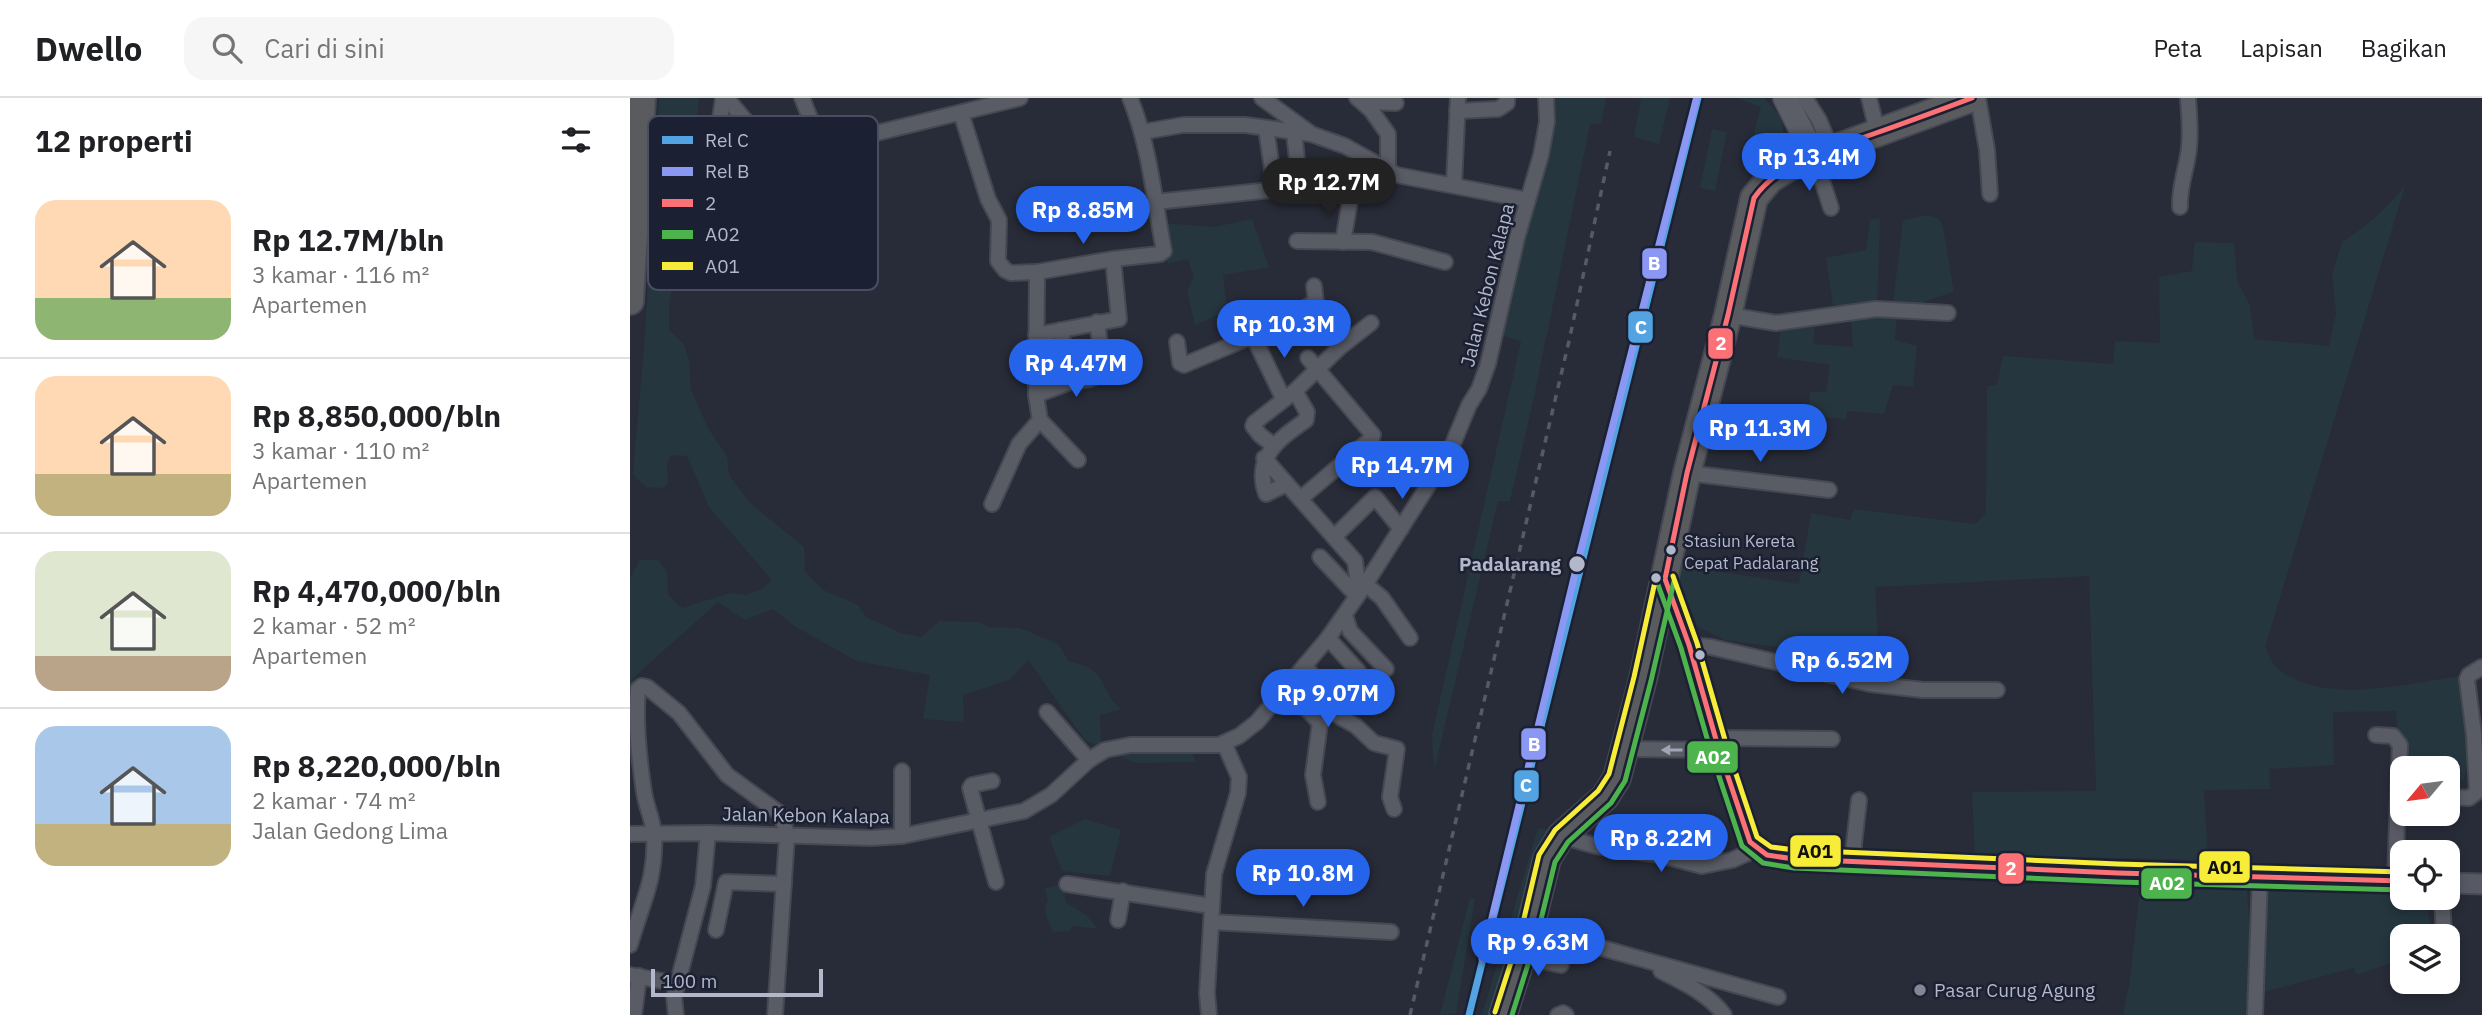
<!DOCTYPE html>
<html lang="id">
<meta charset="utf-8">
<style>
body{margin:0;font-family:"IBM Plex Sans",sans-serif;background:#f6f6f6;color:#202124;height:100vh;display:flex;flex-direction:column;font-size:26px;white-space:nowrap}
*{box-sizing:border-box;margin:0}
p{font-size:23px;color:#757577}
.icon{flex:none;width:38px;height:38px;fill:none;stroke:currentColor;stroke-width:2;stroke-linecap:round;stroke-linejoin:round}
.map{position:relative;flex:1;overflow:hidden}
.panel{display:flex;flex-direction:column;background:#fff;width:630px}
.panel>*{flex:none}
.needle{width:46px;rotate:241deg}
.fabs{position:absolute;left:1760px;top:658px;display:grid;gap:14px}
.fabs a{display:grid;place-items:center;width:70px;height:70px;border-radius:14px;background:#fff;box-shadow:0 4px 10px #0003;font-size:35px}
.scale{position:absolute;left:21px;bottom:18px;width:172px;box-sizing:border-box;padding-left:7px;border:4px solid #b2b7c9;border-top:0;font-size:19px;line-height:24px;white-space:nowrap;color:#b2b7c9;-webkit-text-stroke:5px #1b2133;paint-order:stroke}
.price{position:absolute;translate:-50% -60px;padding:0 16px;border-radius:24px;background:#2563eb;color:#fff;font-size:23px;line-height:46px;filter:drop-shadow(0 2px 4px #0008)}
.price::after{content:'';position:absolute;left:50%;top:42px;width:21px;height:16px;margin-left:-10px;background:inherit;clip-path:polygon(0 0,100% 0,50% 100%)}
.price.on{background:#222;color:#fff}
ul{padding:0;list-style:none}
li{display:flex;align-items:center;gap:21px;height:175px;padding:0 35px}
li+li{border-top:2px solid #e0e0e0}
li span{display:grid;place-items:center;flex:none;width:196px;height:140px;border-radius:21px;color:#555}
li>.icon{margin-inline-start:auto}
span .icon{width:84px;height:84px;fill:#fffc;stroke-width:1}
li b{font-size:30px}
h2{display:flex;justify-content:space-between;align-items:center;height:84px;padding:0 35px;font-size:30px}
header{display:flex;align-items:center;gap:42px;box-sizing:border-box;height:98px;padding:0 35px;background:#fff;border-bottom:2px solid #e0e0e0}
header strong{font-size:33px}
nav{display:flex;gap:38px;margin-inline-start:auto;font-size:24px}
.search{width:490px;height:63px;background:#f6f6f6;display:flex;align-items:center;gap:18px;box-sizing:border-box;padding:0 24px;border-radius:21px;color:#757577;font-size:26px}
main{display:flex;flex:1;min-height:0}
.map>svg:first-child{display:block}
</style>
<header>
<strong>Dwello</strong>
<div class="search"><svg class="icon" aria-label="search" viewBox="0 0 24 24"><circle cx="10" cy="10" r="6"/><path d="M15 15l6 6"/></svg>Cari di sini</div>
<nav><a>Peta</a><a>Lapisan</a><a>Bagikan</a></nav>
</header>
<main>
<section class="panel">
<h2>12 properti<svg class="icon" aria-label="filters" viewBox="0 0 24 24"><path d="M4 7h16M4 17h16"/><circle cx="9" cy="7" r="2"/><circle cx="15" cy="17" r="2"/></svg></h2>
<ul>
<li><span style="background:linear-gradient(#ffd9b3 70%,#8fb573 0)"><svg class="icon" aria-label="home" viewBox="0 0 24 24"><path d="M3 11l9-7 9 7M6 9v11h12V9"/></svg></span><div><b>Rp 12.7M/bln</b><p>3 kamar · 116 m²</p><p>Apartemen</p></div></li>
<li><span style="background:linear-gradient(#ffd9b3 70%,#c2b280 0)"><svg class="icon" aria-label="home" viewBox="0 0 24 24"><path d="M3 11l9-7 9 7M6 9v11h12V9"/></svg></span><div><b>Rp 8,850,000/bln</b><p>3 kamar · 110 m²</p><p>Apartemen</p></div></li>
<li><span style="background:linear-gradient(#dfe7d0 75%,#b9a48a 0)"><svg class="icon" aria-label="home" viewBox="0 0 24 24"><path d="M3 11l9-7 9 7M6 9v11h12V9"/></svg></span><div><b>Rp 4,470,000/bln</b><p>2 kamar · 52 m²</p><p>Apartemen</p></div></li>
<li><span style="background:linear-gradient(#a9c7e8 70%,#c2b280 0)"><svg class="icon" aria-label="home" viewBox="0 0 24 24"><path d="M3 11l9-7 9 7M6 9v11h12V9"/></svg></span><div><b>Rp 8,220,000/bln</b><p>2 kamar · 74 m²</p><p>Jalan Gedong Lima</p></div></li>
</ul>
</section>
<div class="map">
<svg width="1852" height="917" viewBox="0 0 1852 917">
<rect width="100%" height="100%" fill="#282c38"/>
<g fill="#25363e">
<path d="M29 0H69L57 111 39 206V232L54 246 59 263 61 292 78 330 97 359 99 377 119 404 174 449 175 473 193 492 228 507 236 519 271 535 291 539 309 523 349 524 358 529 390 530 428 546 439 564C479 570 468 591 491 611L470 617 471 648H560L566 664 505 665 455 642 398 562 379 582 333 597 334 624 293 621 300 577 227 563 166 529 143 511 115 522 88 504 3 580 0 606V480L10 462H28L37 475 38 497 52 510 100 495 116 497 132 491 142 482 79 409 57 358 41 357 37 366 38 385 33 390 16 389 3 376 15 236Z"/>
<path d="M922 0H976L971 26H960L904 299 880 403H868L804 673 802 637 891 243 871 237 899 129 925 15Z"/>
<path d="M1006 0H1040L1029 46 1004 39 1011 2Z"/>
<path d="M1107 0H1134C1152 19 1155 22 1152 50L1121 76 1114 74 1131 9Z"/>
<path d="M1082 31 1097 34 1085 93 1070 90Z"/>
<path d="M1775 88 1635 549C1639 556 1642 567 1649 572 1695 608 1776 585 1831 578L1841 651 1834 682 1818 684V670H1773L1770 673 1766 613 1703 614 1704 667 1639 671 1640 691 1574 692 1578 762 1345 757 1342 694 1466 693 1459 478 1245 489 1249 562 1094 542 1067 528 1049 482 1052 468 1169 486 1181 415 1220 422 1224 411 1346 426 1356 415 1357 288 1367 287 1373 258 1483 266 1485 243 1530 245 1529 179 1562 173 1565 144 1604 145 1607 183 1620 207 1624 241 1699 248 1706 215 1702 176 1712 144C1737 128 1756 111 1775 88Z"/>
<path d="M1298 117 1309 121 1313 129 1324 194C1302 200 1281 207 1266 224L1265 242 1287 248 1283 289 1263 287 1254 316 1217 313 1216 321 1178 318 1180 294H1196L1200 267 1147 259 1154 213 1186 217 1183 246 1223 249 1220 209 1203 207 1196 160 1236 152 1240 122 1250 120 1247 208 1263 206 1273 122Z"/>
<path d="M622 121 639 169 593 177 597 213 565 227 557 193 564 179 558 161 538 165 530 125 584 129Z"/>
<path d="M455 721 491 732 480 778 432 773 419 739Z"/>
<path d="M908 730 923 732 864 917H852Z"/>
<path d="M1637 785H1773V800H1795L1803 838H1773V861L1727 877 1723 870 1634 894 1631 805Z"/>
<path d="M434 786 435 804 456 817 468 831 443 828 438 833 423 834 416 818 415 807 418 803 415 790Z"/>
<path d="M1510 787 1617 791 1624 917H1493L1500 883Z"/>
<path d="M840 800 845 801 826 915 810 917Z"/>
</g>
<g fill="none" stroke-linecap="round" stroke-linejoin="round">
<g stroke="#454851" stroke-width="18">
<g id="street">
<path d="M172 0 188 40 197 43 226 40 390 0"/>
<path d="M632 0 680 35"/>
<path d="M727 0 741 12 758 36V72"/>
<path d="M1175 0 1189 22 1201 51"/>
<path d="M1239 0 1248 36"/>
<path d="M1348 0 1357 52 1360 96"/>
<path d="M99 3 120 28"/>
<path d="M733 4 766 5"/>
<path d="M827 13 868 11 877 5V0"/>
<path d="M331 15 358 101 369 122 368 163 375 172 381 175 407 174 483 161 530 156 534 153C524 101 520 49 500 0"/>
<path d="M636 30 645 91"/>
<path d="M512 34 553 27H615L681 36 715 48 767 77 898 102"/>
<path d="M664 34 670 89"/>
<path d="M1184 58 1201 110"/>
<path d="M824 86 828 0"/>
<path d="M525 104 670 89H716L721 96 713 144"/>
<path d="M1550 109C1549 88 1557 70 1559 50 1561 33 1559 16 1558 0"/>
<path d="M69 133 83 71 93 0"/>
<path d="M667 143 742 144 815 164"/>
<path d="M407 174 406 297 410 322 448 362"/>
<path d="M684 188 686 204 709 250"/>
<path d="M1098 217 1146 225 1246 211 1318 215"/>
<path d="M431 232 440 284"/>
<path d="M406 237 489 221 483 161"/>
<path d="M623 238 653 300"/>
<path d="M547 244 550 265 554 267 623 238 686 204"/>
<path d="M406 297 440 284 460 281 474 275 467 224"/>
<path d="M643 347 630 337 623 328 624 325 665 293 709 250 741 225"/>
<path d="M634 360 725 463 727 479 752 500 780 540"/>
<path d="M1057 375 1199 392"/>
<path d="M657 386 636 396C623 359 649 341 676 322L677 314 665 293"/>
<path d="M670 401 742 340 743 337 678 260"/>
<path d="M362 406 389 346 410 322"/>
<path d="M704 439 745 399 771 431"/>
<path d="M690 459 727 498"/>
<path d="M715 517 720 533 756 571"/>
<path d="M698 540 728 573"/>
<path d="M1059 547 1081 549 1240 586 1293 592H1367"/>
<path d="M675 567 710 619 726 628 744 645 767 651 760 699 764 711"/>
<path d="M656 589 690 625 683 677 688 704"/>
<path d="M417 614 459 662"/>
<path d="M1746 637 1763 638 1770 647 1768 698H1773"/>
<path d="M1085 640 1202 641"/>
<path d="M995 651 1089 652"/>
<path d="M272 673V738"/>
<path d="M362 683 342 687 340 690 366 784"/>
<path d="M1818 699 1839 700 1847 694 1844 637 1837 581 1839 577 1852 569"/>
<path d="M0 736 78 735 241 740 272 738 394 713 421 697 459 662 475 652 500 647H589L609 638 627 624 698 540 735 487 820 353 839 307 849 291 858 266 887 140 911 57 917 24 916 0"/>
<path d="M931 738 966 748 1030 757 1072 768 1102 762 1127 751"/>
<path d="M1224 764V746L1229 702"/>
<path d="M1765 783 1768 698"/>
<path d="M437 786 581 808"/>
<path d="M1812 800 1814 838"/>
<path d="M488 822 493 793"/>
<path d="M582 824 761 834"/>
<path d="M86 832 96 784 154 786"/>
<path d="M899 835 936 840 1148 899"/>
<path d="M0 847C11 807 27 780 24 736 23 722 16 708 14 694 9 661 5 623 8 591L12 588 17 589 49 615 97 677 148 714 152 719 157 737 145 917"/>
<path d="M892 859 931 867"/>
<path d="M1031 873C1053 884 1080 897 1094 917"/>
<path d="M0 877 48 886"/>
<path d="M4 917 9 878"/>
<path d="M46 917 44 899 73 788 78 735"/>
<path d="M579 917 577 895 584 776 608 695 609 679 594 645"/>
<path d="M928 917 933 915 936 917"/>
<path d="M1625 917 1630 779"/>
</g>
</g>
<g stroke="#454851" stroke-width="23">
<g id="secondary">
<path d="M1035 481 1059 547 1089 652 1120 744 1137 757 1164 761 1488 775 1773 783"/>
<path d="M1818 785 1852 786"/>
</g>
</g>
<g stroke="#464954" stroke-width="26">
<path id="primary" d="M1155 0 1184 58"/>
</g>
<g stroke="#454853" stroke-width="30">
<g id="highway">
<path d="M0 203 12 0"/>
<path d="M873 917 899 835 917 761 931 738 975 699 987 680 1013 581 1057 375 1098 217 1124 100 1140 81 1156 71 1184 58 1342 0"/>
</g>
</g>
<use href="#street" stroke="#595c65" stroke-width="14"/>
<use href="#secondary" stroke="#575a64" stroke-width="19"/>
<use href="#primary" stroke="#5b5d67" stroke-width="23"/>
<use href="#highway" stroke="#595b5f" stroke-width="26"/>
<path stroke="#575a64" stroke-width="3.5" stroke-dasharray="7 7" stroke-linecap="butt" d="M780 917 939 243 980 53"/>
<g stroke="#1b2133" stroke-width="10">
<path id="bus-1" d="M1342 0C1310 12 1278 24 1246 35 1205 50 1150 62 1124 100L1098 217 1057 375 1035 481 1059 547 1089 652 1120 744 1137 757 1164 761 1488 775 1773 783"/>
</g>
<g stroke="#1b2133" stroke-width="10">
<g id="bus-2">
<path d="M1027 484 1051 550 1081 654 1112 748 1133 765 1164 770 1488 784 1773 792"/>
<path d="M882 917 907 838 925 764 938 744 981 705 995 683 1021 583 1044 483"/>
</g>
</g>
<g stroke="#1b2133" stroke-width="10">
<g id="bus-3">
<path d="M1043 478 1067 545 1097 649 1127 739 1141 749 1165 752 1488 766 1773 774"/>
<path d="M865 914 891 833 909 757 925 732 968 693 979 676 1004 579 1026 479"/>
</g>
</g>
<use href="#bus-1" stroke="#fc7176" stroke-width="5"/>
<use href="#bus-2" stroke="#4db34d" stroke-width="5"/>
<use href="#bus-3" stroke="#f7ed38" stroke-width="5"/>
<g stroke="#1b2133" stroke-width="12">
<path id="rail-1" d="M839 917 1068 0"/>
</g>
<g stroke="#1b2133" stroke-width="12">
<path id="rail-2" d="M852 861 948 463 1066 2"/>
</g>
<use href="#rail-1" stroke="#53a2e1" stroke-width="7"/>
<use href="#rail-2" stroke="#8b98f3" stroke-width="7"/>
</g>
<defs><path id="oneway-solid" d="M-6-.8H1V-3.2L6.5 0L1 3.2V.8H-6Z" transform="scale(1.75)"/></defs>
<use fill="#a0a5b5" href="#oneway-solid" transform="translate(1042 652) rotate(-180)"/>
<g fill="#b2b7c9" stroke="#1b2133" stroke-width="2.5">
<circle cx="1041" cy="452" r="6"/>
<circle cx="947" cy="466" r="9"/>
<circle cx="1026" cy="480" r="6"/>
<circle cx="1070" cy="557" r="6"/>
</g>
<circle fill="#828696" stroke="#1b2133" stroke-width="2.5" cx="1290" cy="892" r="7"/>
<g text-anchor="middle" stroke-width="5" stroke-linejoin="round" paint-order="stroke">
<g font-size="17" fill="#b2b7c9" stroke="#1b2133" text-anchor="start">
<text x="1054" y="449">Stasiun Kereta<tspan x="1054" dy="22">Cepat Padalarang</tspan></text>
</g>
<g font-size="19" fill="#b2b7c9" stroke="#1b2133">
<text transform="translate(857 187) rotate(-76)" y="7">Jalan Kebon Kalapa</text>
<text transform="translate(176 717) rotate(1)" y="7">Jalan Kebon Kalapa</text>
</g>
<g font-size="19" font-weight="bold" fill="#b2b7c9" stroke="#1b2133" text-anchor="end">
<text x="931" y="473">Padalarang</text>
</g>
<g font-size="19" fill="#b2b7c9" stroke="#1b2133" text-anchor="start">
<text x="1304" y="899">Pasar Curug Agung</text>
</g>
</g>
<rect x="18" y="18" width="230" height="174" rx="10" fill="#1b2133" stroke="#484e60" stroke-width="2"/>
<rect x="32" y="38" width="31" height="8" fill="#53a2e1"/>
<rect x="32" y="69" width="31" height="9" fill="#8b98f3"/>
<rect x="32" y="101" width="31" height="8" fill="#fc7176"/>
<rect x="32" y="132" width="31" height="9" fill="#4db34d"/>
<rect x="32" y="164" width="31" height="8" fill="#f7ed38"/>
<g font-size="19" fill="#b2b7c9">
<text x="75" y="49">Rel C</text>
<text x="75" y="80">Rel B</text>
<text x="75" y="112">2</text>
<text x="75" y="143">A02</text>
<text x="75" y="175">A01</text>
</g>
<g stroke="#1b2133" stroke-width="2.5">
<rect x="1011" y="149" width="27" height="33" rx="7" fill="#8b98f3"/>
<rect x="997" y="212" width="27" height="34" rx="7" fill="#53a2e1"/>
<rect x="1077" y="229" width="27" height="33" rx="7" fill="#fc7176"/>
<rect x="890" y="629" width="27" height="34" rx="7" fill="#8b98f3"/>
<rect x="1056" y="642" width="53" height="34" rx="7" fill="#4db34d"/>
<rect x="883" y="671" width="27" height="34" rx="7" fill="#53a2e1"/>
<rect x="1159" y="736" width="53" height="34" rx="7" fill="#f7ed38"/>
<rect x="1568" y="752" width="53" height="34" rx="7" fill="#f7ed38"/>
<rect x="1367" y="754" width="28" height="33" rx="7" fill="#fc7176"/>
<rect x="1510" y="769" width="53" height="33" rx="7" fill="#4db34d"/>
</g>
<g font-size="19" text-anchor="middle" font-weight="bold" fill="#fff">
<text x="1024" y="172">B</text>
<text x="1011" y="236">C</text>
<text x="1091" y="252">2</text>
<text x="904" y="653">B</text>
<text x="1083" y="666">A02</text>
<text x="896" y="694">C</text>
<text x="1381" y="777">2</text>
<text x="1537" y="792">A02</text>
</g>
<g font-size="19" text-anchor="middle" font-weight="bold" fill="#111">
<text x="1185" y="760">A01</text>
<text x="1595" y="776">A01</text>
</g>
</svg>
<div class="fabs">
<a><svg class="needle" viewBox="-14 -14 28 28"><path d="M0-13l5 13h-10z" fill="#e53935"/><path d="M0 13l5-13h-10z" fill="#757577"/></svg></a>
<a><svg class="icon" aria-label="locate" viewBox="0 0 24 24"><circle cx="12" cy="12" r="6"/><path d="M12 2v4M12 18v4M2 12h4M18 12h4"/></svg></a>
<a><svg class="icon" aria-label="layers" viewBox="0 0 24 24"><path d="M12 4l9 5-9 5-9-5zM3 14l9 5 9-5"/></svg></a>
</div>
<div class="scale">100 m</div>
<b class="price" style="left:1179px;top:95px">Rp 13.4M</b>
<b class="price on" style="left:699px;top:120px">Rp 12.7M</b>
<b class="price" style="left:453px;top:148px">Rp 8.85M</b>
<b class="price" style="left:654px;top:262px">Rp 10.3M</b>
<b class="price" style="left:446px;top:301px">Rp 4.47M</b>
<b class="price" style="left:1130px;top:366px">Rp 11.3M</b>
<b class="price" style="left:772px;top:403px">Rp 14.7M</b>
<b class="price" style="left:1212px;top:598px">Rp 6.52M</b>
<b class="price" style="left:698px;top:631px">Rp 9.07M</b>
<b class="price" style="left:1031px;top:776px">Rp 8.22M</b>
<b class="price" style="left:673px;top:811px">Rp 10.8M</b>
<b class="price" style="left:908px;top:880px">Rp 9.63M</b>
</div>
</main>
